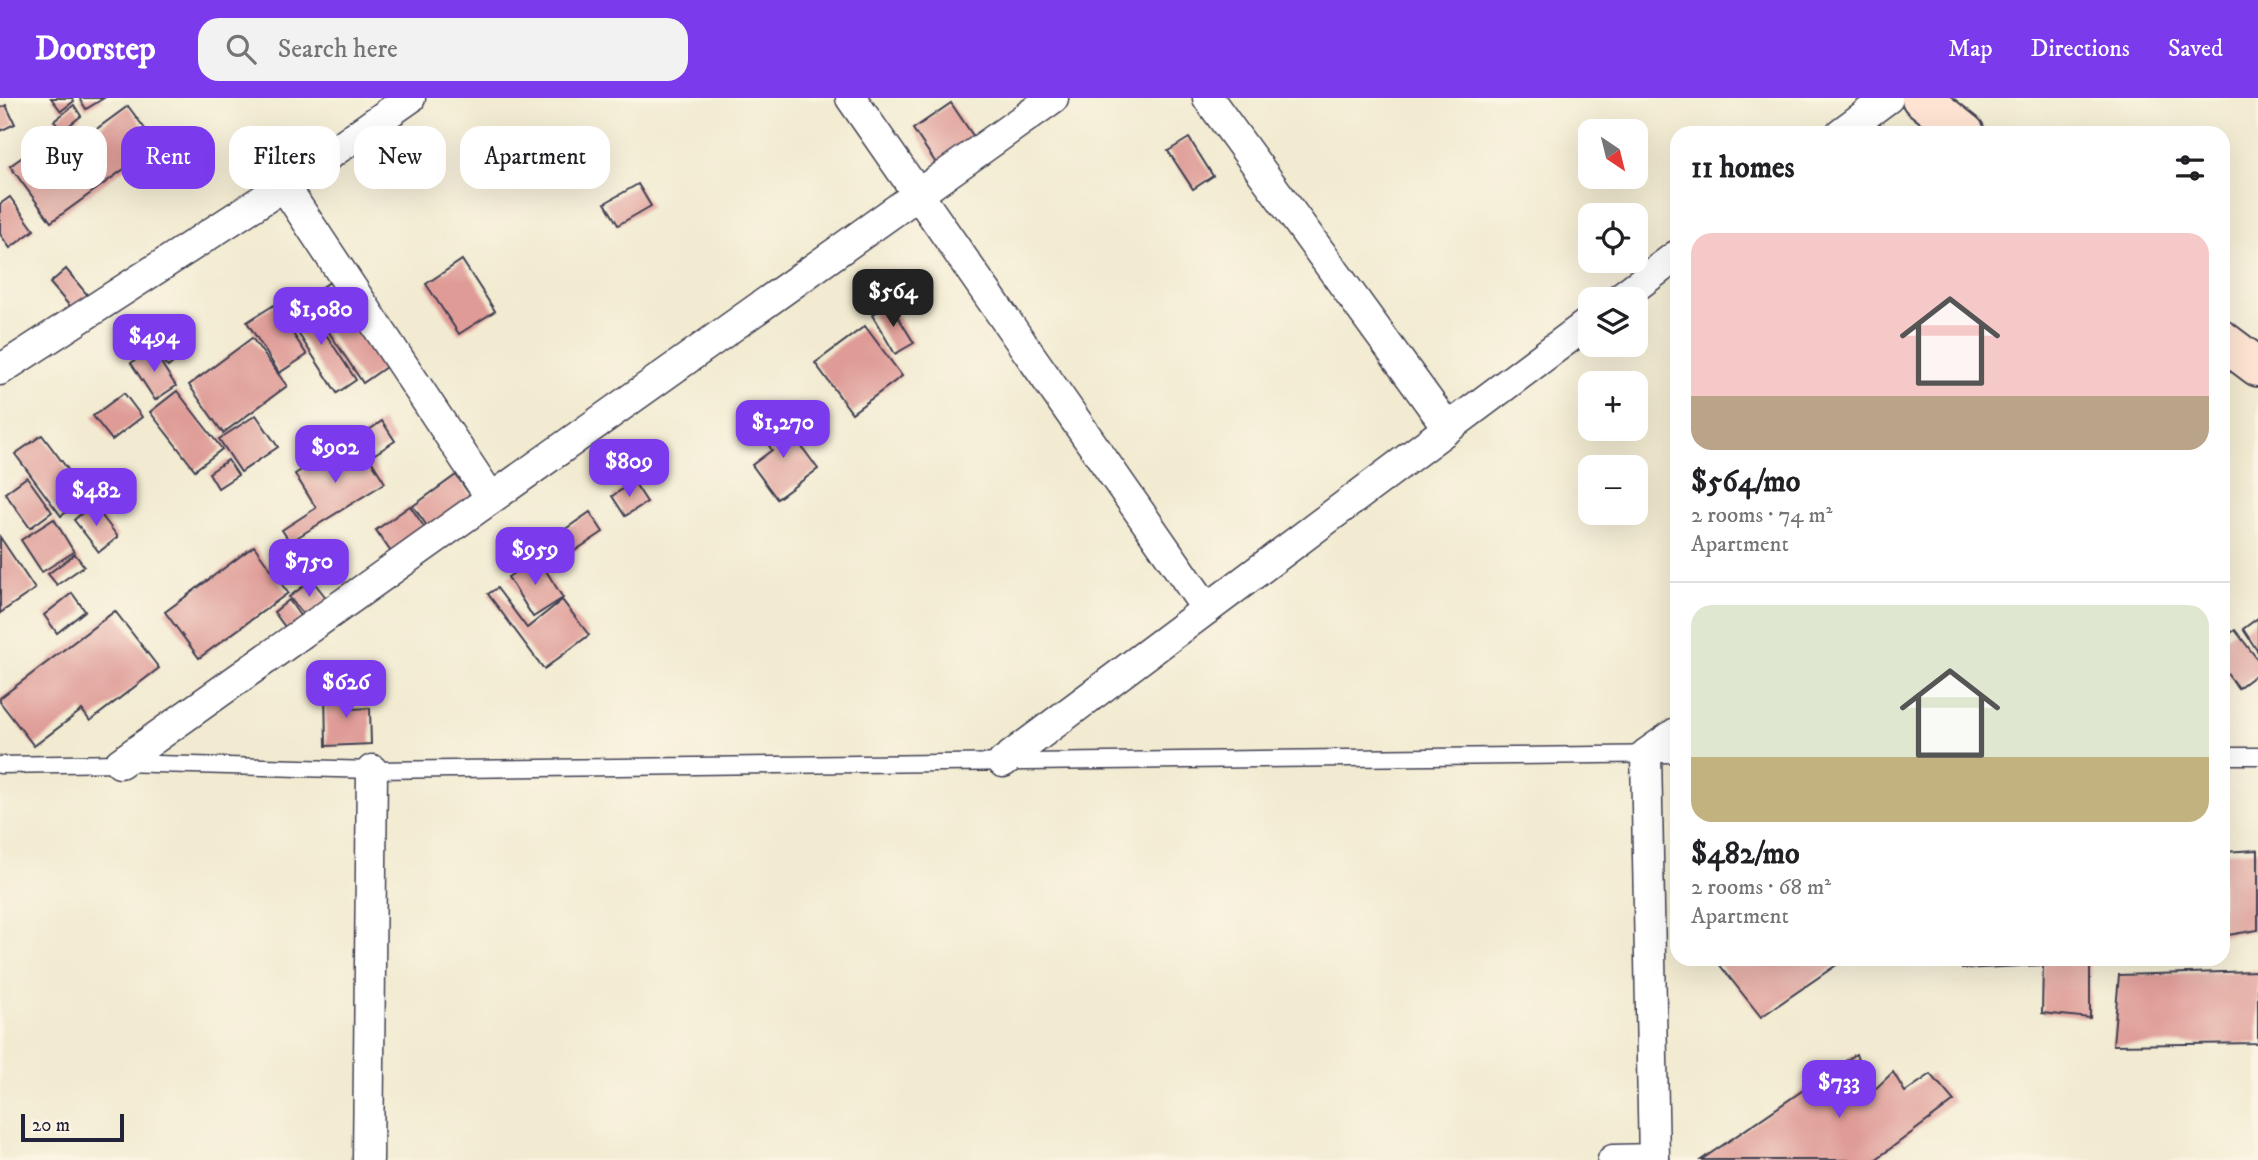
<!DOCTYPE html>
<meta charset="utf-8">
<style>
body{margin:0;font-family:"IM FELL DW Pica",serif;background:#f2f2f2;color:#202124;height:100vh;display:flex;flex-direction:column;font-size:26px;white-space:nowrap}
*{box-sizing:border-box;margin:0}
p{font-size:23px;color:#757577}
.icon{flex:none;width:38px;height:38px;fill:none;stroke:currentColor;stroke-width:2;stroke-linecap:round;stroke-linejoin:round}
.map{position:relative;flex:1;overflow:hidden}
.side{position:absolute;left:1670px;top:28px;width:560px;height:840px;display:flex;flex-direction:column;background:#fff;border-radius:21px;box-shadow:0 7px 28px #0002}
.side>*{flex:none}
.hud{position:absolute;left:21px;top:28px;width:665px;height:63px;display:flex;gap:14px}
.needle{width:46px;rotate:145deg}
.tools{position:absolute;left:1578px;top:21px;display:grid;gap:14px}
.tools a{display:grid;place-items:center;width:70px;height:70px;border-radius:14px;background:#fff;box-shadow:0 7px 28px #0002;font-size:35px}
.scale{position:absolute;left:21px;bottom:18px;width:103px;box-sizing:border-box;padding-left:7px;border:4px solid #22223b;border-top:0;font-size:19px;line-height:24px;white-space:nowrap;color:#22223b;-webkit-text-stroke:5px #fcf5e5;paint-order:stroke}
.price{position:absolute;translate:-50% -60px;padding:0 16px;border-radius:14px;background:#7c3aed;color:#fff;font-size:23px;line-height:46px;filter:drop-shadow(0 2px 4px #0008)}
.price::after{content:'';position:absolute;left:50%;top:42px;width:21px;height:16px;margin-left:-10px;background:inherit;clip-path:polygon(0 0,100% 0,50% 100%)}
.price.active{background:#222;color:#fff}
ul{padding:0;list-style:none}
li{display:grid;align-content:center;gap:14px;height:371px;padding:0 21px}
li+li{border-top:2px solid #e0e0e0}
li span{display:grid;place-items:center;height:217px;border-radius:21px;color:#555}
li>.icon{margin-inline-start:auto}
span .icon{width:126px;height:126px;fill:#fffc;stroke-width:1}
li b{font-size:30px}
h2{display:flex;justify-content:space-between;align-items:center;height:84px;padding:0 21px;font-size:30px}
.pill{padding:0 24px;border-radius:21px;background:#fff;box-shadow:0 7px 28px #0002;font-size:24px;line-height:63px}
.pill.active{background:#7c3aed;color:#fff}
header{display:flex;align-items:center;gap:42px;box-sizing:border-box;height:98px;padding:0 35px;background:#7c3aed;color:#fff}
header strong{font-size:33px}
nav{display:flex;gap:38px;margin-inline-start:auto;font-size:24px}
.search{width:490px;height:63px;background:#f2f2f2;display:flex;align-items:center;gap:18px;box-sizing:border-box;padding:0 24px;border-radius:21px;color:#757577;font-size:26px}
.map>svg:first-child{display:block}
</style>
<header>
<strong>Doorstep</strong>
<div class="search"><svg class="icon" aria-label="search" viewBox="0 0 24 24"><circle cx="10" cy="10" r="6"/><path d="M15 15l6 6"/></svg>Search here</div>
<nav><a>Map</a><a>Directions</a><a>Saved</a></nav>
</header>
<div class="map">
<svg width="2258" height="1062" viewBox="0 0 2258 1062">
<rect width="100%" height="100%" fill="#fcf5e5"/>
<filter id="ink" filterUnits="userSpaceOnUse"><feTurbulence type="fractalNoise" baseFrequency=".0143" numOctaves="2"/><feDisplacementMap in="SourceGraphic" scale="14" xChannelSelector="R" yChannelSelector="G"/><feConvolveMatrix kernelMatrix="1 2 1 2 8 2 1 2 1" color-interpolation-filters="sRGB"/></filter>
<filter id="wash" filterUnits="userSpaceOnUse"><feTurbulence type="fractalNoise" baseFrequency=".00686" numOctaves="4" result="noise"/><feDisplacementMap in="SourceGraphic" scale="28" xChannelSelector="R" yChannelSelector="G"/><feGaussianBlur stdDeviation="1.57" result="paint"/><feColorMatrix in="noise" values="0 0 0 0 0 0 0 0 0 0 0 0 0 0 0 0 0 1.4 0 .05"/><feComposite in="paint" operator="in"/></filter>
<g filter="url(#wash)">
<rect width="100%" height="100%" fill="#f2ebd1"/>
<g id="blocks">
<g fill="#df9c97">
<path d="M51 0H72L74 3 61 13Z"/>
<path d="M104 0 86 11 80 1 81 0Z"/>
<path d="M951 5 980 48 942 74 913 31Z"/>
<path d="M6 7 15 26 0 33V10Z"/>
<path d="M74 7 81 18 62 33 54 23Z"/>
<path d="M128 8 157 47 51 124 10 68 53 37 65 54Z"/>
<path d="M1189 40 1213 78 1193 91 1168 53Z"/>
<path d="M638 86 651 108 618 127 605 105Z"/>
<path d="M10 99 34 132 10 150 0 136V106Z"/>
<path d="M462 162 495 213 459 236 426 186Z"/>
<path d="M66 171 90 200 74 213 50 185Z"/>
<path d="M330 184 386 269 363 285 306 200Z"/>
<path d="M304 203 356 282 337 295 285 215Z"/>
<path d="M890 206 914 245 895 256 872 217Z"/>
<path d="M274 207 307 257 279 275 247 224Z"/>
<path d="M865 228 902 278 852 315 815 265Z"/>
<path d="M171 234 187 253 168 269 151 250Z"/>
<path d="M252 240 287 288 223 335 189 287Z"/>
<path d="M152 251 176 288 155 302 131 265Z"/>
<path d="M177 293 222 351 195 372 150 314Z"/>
<path d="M124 295 142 319 112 342 93 318Z"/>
<path d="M256 317 278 349 241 374 219 341Z"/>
<path d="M780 319 818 371 777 401 752 367 772 352 759 334Z"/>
<path d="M382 323 395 343 375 356 362 337Z"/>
<path d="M42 337 88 398 61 418 15 356Z"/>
<path d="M356 338 385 385 290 444 282 432 316 410 295 376Z"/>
<path d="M228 362 238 377 218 390 209 375Z"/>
<path d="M456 377 473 401 430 432 413 408Z"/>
<path d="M27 379 52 414 30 430 5 395Z"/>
<path d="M634 384 647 404 625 418 612 398Z"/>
<path d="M93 406 118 439 99 454 74 422Z"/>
<path d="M410 408 427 433 393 457 376 432Z"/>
<path d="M590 414 603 434 567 458 554 439Z"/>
<path d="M54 421 74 454 42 474 21 442Z"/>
<path d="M0 439 35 491 0 515Z"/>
<path d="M550 442 566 464 553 473 537 452Z"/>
<path d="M254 448 288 495 199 560 165 514Z"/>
<path d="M75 456 84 468 57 487 48 476Z"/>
<path d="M538 460 563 500 533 519 508 479Z"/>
<path d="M312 482 328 502 306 520 289 499Z"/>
<path d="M497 490 527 530 562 502 589 537 544 571 488 496Z"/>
<path d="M72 495 85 513 57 535 44 517Z"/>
<path d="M289 502 303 522 288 533 274 514Z"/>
<path d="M115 513 159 570 90 623 82 612 34 648 0 604V600Z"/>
<path d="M2258 520V554L2243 531Z"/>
<path d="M2235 532 2258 562V575L2238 590 2222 569V541Z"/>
<path d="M350 590 351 611 370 610 371 646 326 648 325 591Z"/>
<path d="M2258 752V832L2222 838V754Z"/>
<path d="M1715 861H1845L1761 919Z"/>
<path d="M1962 861H2090V920L2042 915 2043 867 1962 871Z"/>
<path d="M2258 873V945L2113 947 2119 877Z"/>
<path d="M1856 956 1870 996 1893 974 1905 994 1931 976 1954 1003 1875 1062H1701Z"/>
</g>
</g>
</g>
<g filter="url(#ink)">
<use href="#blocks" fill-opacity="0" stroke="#414052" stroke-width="2"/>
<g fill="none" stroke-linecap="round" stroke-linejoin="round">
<g stroke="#414052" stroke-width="19">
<g id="lane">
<path d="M2222 658H2258"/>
<path d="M0 667 120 665 372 672 1676 656"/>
</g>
</g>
<g stroke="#414052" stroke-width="33">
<g id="street">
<path d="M851 0 1207 511"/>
<path d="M1208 0 1448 330"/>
<path d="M1841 35 1888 0"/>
<path d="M284 88 491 400"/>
<path d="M1619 201 1676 158"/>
<path d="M0 272 284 88 410 0"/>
<path d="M1003 664 1591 223"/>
<path d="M120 665 1053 0"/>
<path d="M368 1062 372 672"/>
<path d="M1613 1062 1654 1061"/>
<path d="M1654 1062 1646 656 1676 635"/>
</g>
</g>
<g stroke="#414052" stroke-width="42">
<g id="secondary">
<path d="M1921 0 1965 35"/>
<path d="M2222 242 2258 269"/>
</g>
</g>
<use href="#lane" stroke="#fff" stroke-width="16"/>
<use href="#street" stroke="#fff" stroke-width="30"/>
<use href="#secondary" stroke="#fee3d2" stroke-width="38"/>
</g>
</g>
</svg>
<div class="tools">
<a><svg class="needle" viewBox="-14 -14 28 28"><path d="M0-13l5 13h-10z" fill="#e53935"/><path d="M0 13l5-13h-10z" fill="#757577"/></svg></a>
<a><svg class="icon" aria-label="locate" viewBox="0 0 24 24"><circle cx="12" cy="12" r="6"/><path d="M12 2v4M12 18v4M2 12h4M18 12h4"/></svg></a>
<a><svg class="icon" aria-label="layers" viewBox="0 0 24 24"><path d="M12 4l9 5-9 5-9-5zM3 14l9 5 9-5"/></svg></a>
<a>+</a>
<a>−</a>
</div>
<div class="scale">20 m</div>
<b class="price active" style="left:893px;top:231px">$564</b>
<b class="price" style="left:321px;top:249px">$1,080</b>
<b class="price" style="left:154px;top:276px">$494</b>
<b class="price" style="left:783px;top:362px">$1,270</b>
<b class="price" style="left:335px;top:387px">$902</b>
<b class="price" style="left:629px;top:401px">$809</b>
<b class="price" style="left:96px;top:430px">$482</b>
<b class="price" style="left:535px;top:489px">$959</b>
<b class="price" style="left:309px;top:501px">$750</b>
<b class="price" style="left:346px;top:622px">$626</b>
<b class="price" style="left:1839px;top:1022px">$733</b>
<div class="hud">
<a class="pill">Buy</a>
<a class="pill active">Rent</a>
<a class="pill">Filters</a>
<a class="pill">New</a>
<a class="pill">Apartment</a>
</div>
<section class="side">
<h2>11 homes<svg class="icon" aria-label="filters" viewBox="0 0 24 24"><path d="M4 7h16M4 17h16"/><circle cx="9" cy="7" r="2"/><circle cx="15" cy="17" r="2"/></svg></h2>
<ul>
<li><span style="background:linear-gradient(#f6c9c9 75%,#b9a48a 0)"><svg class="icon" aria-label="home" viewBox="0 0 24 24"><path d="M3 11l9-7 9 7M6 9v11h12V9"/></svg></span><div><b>$564/mo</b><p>2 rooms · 74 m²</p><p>Apartment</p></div></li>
<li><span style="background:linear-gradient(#dfe7d0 70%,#c2b280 0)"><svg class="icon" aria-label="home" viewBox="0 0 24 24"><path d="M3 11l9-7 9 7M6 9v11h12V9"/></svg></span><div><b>$482/mo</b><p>2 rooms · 68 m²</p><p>Apartment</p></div></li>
</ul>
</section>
</div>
